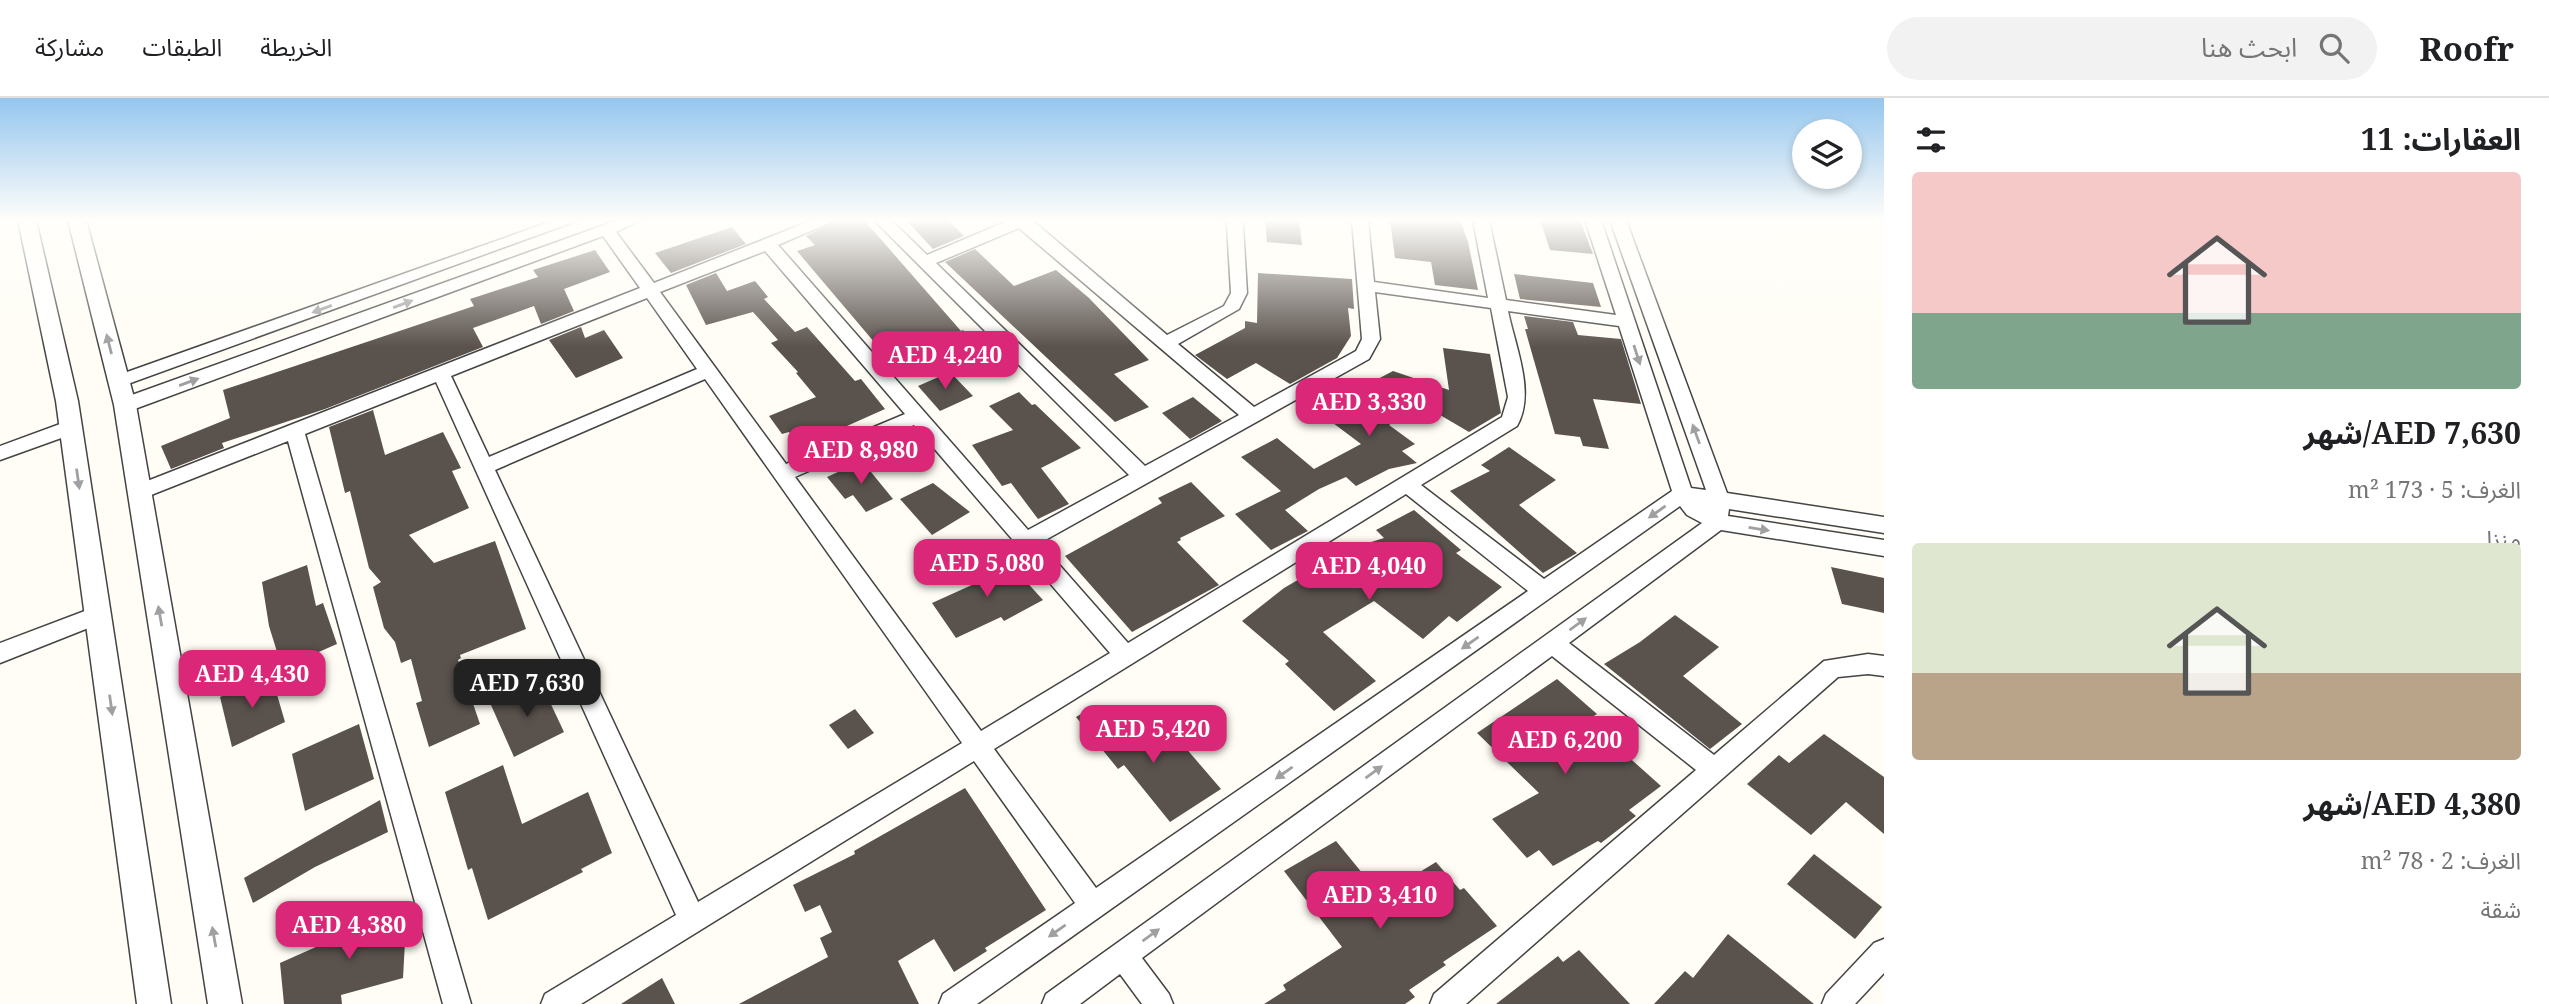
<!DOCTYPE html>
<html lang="ar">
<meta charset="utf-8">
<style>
body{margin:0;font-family:"Noto Serif","Noto Sans Arabic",serif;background:#f2f2f2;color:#202124;direction:rtl;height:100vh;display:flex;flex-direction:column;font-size:26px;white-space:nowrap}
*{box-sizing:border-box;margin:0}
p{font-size:23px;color:#757577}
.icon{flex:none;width:38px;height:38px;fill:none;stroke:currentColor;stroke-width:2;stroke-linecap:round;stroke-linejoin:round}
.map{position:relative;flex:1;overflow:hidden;direction:ltr}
.details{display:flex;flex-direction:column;background:#fff;width:665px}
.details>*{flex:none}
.controls{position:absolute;left:1792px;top:21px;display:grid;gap:14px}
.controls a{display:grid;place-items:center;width:70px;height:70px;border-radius:50%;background:#fff;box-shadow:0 4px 10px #0003;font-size:35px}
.price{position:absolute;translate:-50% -60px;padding:0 16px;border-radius:14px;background:#db2777;color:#fff;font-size:23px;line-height:46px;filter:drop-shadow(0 2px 4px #0008)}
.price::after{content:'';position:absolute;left:50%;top:42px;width:21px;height:16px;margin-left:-10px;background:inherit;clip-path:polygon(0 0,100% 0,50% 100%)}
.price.selected{background:#222;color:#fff}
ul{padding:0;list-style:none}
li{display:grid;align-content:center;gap:14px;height:371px;padding:0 28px}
li span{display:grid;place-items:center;height:217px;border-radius:7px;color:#555}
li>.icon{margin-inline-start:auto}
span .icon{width:126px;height:126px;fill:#fffc;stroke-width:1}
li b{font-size:30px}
h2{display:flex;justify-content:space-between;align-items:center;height:84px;padding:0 28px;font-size:30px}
header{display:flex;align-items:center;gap:42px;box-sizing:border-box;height:98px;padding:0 35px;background:#fff;border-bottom:2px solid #e0e0e0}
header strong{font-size:33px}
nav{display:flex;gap:38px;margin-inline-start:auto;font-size:24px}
.search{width:490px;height:63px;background:#f2f2f2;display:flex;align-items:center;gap:18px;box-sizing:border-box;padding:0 24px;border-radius:38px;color:#757577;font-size:26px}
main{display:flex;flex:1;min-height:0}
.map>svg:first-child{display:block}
</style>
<header>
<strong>Roofr</strong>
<div class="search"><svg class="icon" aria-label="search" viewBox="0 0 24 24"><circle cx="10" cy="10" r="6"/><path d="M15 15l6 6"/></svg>ابحث هنا</div>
<nav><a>الخريطة</a><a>الطبقات</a><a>مشاركة</a></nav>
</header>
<main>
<section class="details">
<h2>العقارات: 11<svg class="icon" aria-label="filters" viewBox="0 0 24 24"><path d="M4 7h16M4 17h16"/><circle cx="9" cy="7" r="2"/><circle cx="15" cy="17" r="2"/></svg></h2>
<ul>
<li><span style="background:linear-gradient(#f6c9c9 65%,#7fa58c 0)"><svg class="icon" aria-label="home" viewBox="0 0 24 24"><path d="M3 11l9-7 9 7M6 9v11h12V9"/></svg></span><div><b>AED 7,630/شهر</b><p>الغرف: 5 · 173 m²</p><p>منزل</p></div></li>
<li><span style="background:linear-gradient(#dfe7d0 60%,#b9a48a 0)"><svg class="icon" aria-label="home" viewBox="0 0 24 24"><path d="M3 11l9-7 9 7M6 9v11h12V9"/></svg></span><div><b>AED 4,380/شهر</b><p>الغرف: 2 · 78 m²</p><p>شقة</p></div></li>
</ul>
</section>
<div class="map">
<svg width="1884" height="906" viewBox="0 0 1884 906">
<rect width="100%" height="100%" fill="#fffdf5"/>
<g fill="#5a524d">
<path d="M838 122H864L961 233 963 232 987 256 956 269 930 241 886 258 797 153 815 147 806 138Z"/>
<path d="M906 122H948L964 138 933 151Z"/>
<path d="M1265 122H1299L1302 147 1267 144Z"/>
<path d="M1390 122H1460L1468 144 1478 192 1435 187 1431 164 1395 160Z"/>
<path d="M1540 122H1580L1593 156 1550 152Z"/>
<path d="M732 129 746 146 671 175 655 155Z"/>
<path d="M975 151 1014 188 1056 172 1089 200 1149 262 1114 276 1149 309 1115 324 945 164Z"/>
<path d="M595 152 610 174 564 191 574 213 541 226 534 208 473 230 483 249 325 311 222 345 224 350 171 371 161 348 230 320 223 292 474 208 470 201 538 179 533 172Z"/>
<path d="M716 175 727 193 755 183 768 199 764 201 795 234 807 229 855 283 861 281 885 311 800 349 789 334 782 336 769 318 816 299 796 275 798 274 771 245 778 242 753 214 706 227 686 187Z"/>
<path d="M1258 175 1352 181 1354 211 1348 210 1351 238 1337 260 1290 286 1256 265 1227 281 1195 257 1245 230V223L1257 225Z"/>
<path d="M1514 176 1593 185 1601 209 1520 201Z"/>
<path d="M1524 218 1573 224 1578 237 1621 241 1641 306 1593 301 1609 351 1583 348 1580 339 1555 336 1525 231H1528Z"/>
<path d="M581 229 585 240 604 232 623 260 576 280 549 242Z"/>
<path d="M1443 250 1490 256 1501 315 1469 334 1423 307 1389 327 1415 346 1402 353 1417 365 1389 371 1356 388 1346 379 1319 391 1285 412 1308 433 1271 452 1235 416 1281 393 1241 359 1277 340 1314 371 1361 346 1333 325 1321 311 1393 273 1449 292Z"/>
<path d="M950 274 973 298 940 313 918 288Z"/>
<path d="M1019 294 1032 307 1035 306 1081 350 1041 370 1069 406 1038 421 1011 385 1002 388 972 347 1013 332 989 308Z"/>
<path d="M1193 299 1222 323 1190 341 1162 315Z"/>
<path d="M373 312 385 357 443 334 461 370 452 373 469 410 409 437 434 465 495 443 526 531 460 557 461 560 458 562 480 626 429 649 416 605 422 603 411 561 401 565 395 544 384 530 373 489 381 484 369 470 350 393 345 395 329 329Z"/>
<path d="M1509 349 1556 382 1519 407 1577 455 1543 475 1450 393 1490 373 1481 367Z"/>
<path d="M862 363 893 401 866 414 853 397 845 401 827 379Z"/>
<path d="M1191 384 1225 418 1180 440 1181 442 1177 444 1219 487 1132 534 1065 458 1162 405 1158 400Z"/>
<path d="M933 385 970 414 932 437 900 401Z"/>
<path d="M1414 412 1461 452 1456 455 1502 489 1457 524 1449 518 1423 541 1374 503 1323 534 1376 583 1334 613 1285 566 1289 563 1242 523 1284 490 1339 458 1336 455 1384 440 1376 432Z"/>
<path d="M1005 460 1043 502 1004 523 1001 519 956 540 932 505 974 486 968 479Z"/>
<path d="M307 467 316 508 323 505 337 546 282 570 269 528 262 484Z"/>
<path d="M1831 469 1884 480V515L1842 506Z"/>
<path d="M1675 517 1719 549 1683 578 1742 626 1710 651 1604 566 1640 544Z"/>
<path d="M271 576 285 624 232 649 220 599Z"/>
<path d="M1557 581 1597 616 1587 622 1661 688 1629 712 1636 718 1601 745 1598 743 1553 768 1539 752 1527 760 1492 721 1539 695 1477 635Z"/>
<path d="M540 583 564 634 514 659 491 607Z"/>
<path d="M1093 609 1108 627 1124 617 1156 655 1178 641 1221 691 1170 724 1124 667 1118 671 1076 619Z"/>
<path d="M855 611 874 635 848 651 829 627Z"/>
<path d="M359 626 374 681 305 713 292 656Z"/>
<path d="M1824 636 1884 679V736L1846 704 1811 737 1747 686 1779 657 1789 665Z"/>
<path d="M503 667 522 726 588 694 612 755 581 771 583 774 488 822 472 770 468 772 445 694Z"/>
<path d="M965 690 1046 812 985 850 987 853 954 874 934 841 898 863 919 906H739L828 859 820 840 832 834 820 807 805 814 793 787 855 756 854 753Z"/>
<path d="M380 702 388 734 315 769 253 805 244 780Z"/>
<path d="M1336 743 1381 798 1436 764 1460 792 1464 790 1497 828 1443 864 1446 867 1409 892 1415 899 1405 906H1264L1286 892 1283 887 1342 849 1284 773Z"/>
<path d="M1814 756 1882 809 1855 841 1787 786Z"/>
<path d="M407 807 403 880 341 897 342 906H284L280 865 354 832 355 820Z"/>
<path d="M1728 836 1814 906H1654L1685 873 1693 880Z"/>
<path d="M1579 852 1630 906H1496L1558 858 1563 864Z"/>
<path d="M662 880 675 906H621Z"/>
</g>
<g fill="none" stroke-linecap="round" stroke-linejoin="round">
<g stroke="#444" stroke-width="3">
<g id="minor">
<path d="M555 122H579L125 287H113L110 283 113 279Z"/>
<path d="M618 122H641L616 134 654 185 813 122H836L778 147 1028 432 1129 377 874 122H891L927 157 1010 122H1032L1167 237 1224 208 1231 195 1227 127 1224 122H1240L1243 127 1247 195 1239 211 1178 246 1254 309 1356 253 1362 241 1352 122H1368L1374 184 1488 200 1473 122H1489L1506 202 1616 217 1585 122H1601L1691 390 1706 392 1610 122H1626L1727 395 1884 419V435L1729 411 1728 418 1884 442V458L1721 432 1569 545 1714 657 1824 563 1868 556 1884 558V578L1868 576 1838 579 1466 906H1430L1434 896 1696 672 1552 558 1142 860 1169 896 1173 906H1142L1120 876 1080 906H1042L1046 896 1702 425 1687 417 1680 408 977 906H939L943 896 1075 805 974 663 581 906H541L545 896 676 817 436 284 305 336 471 906H443L288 343 146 399 139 401 132 399 129 394 132 389 640 190 603 138 132 312H118L116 307 118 302ZM1019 130 1239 317 1145 368 936 165ZM765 153 905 316 786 366 660 194ZM1375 194 1491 210 1508 299 1502 319 1128 545 1040 445 1369 261 1380 241ZM647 200 697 271 489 359 451 278ZM1508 213 1619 228 1672 393 1544 481 1421 387 1517 328C1536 295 1515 248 1508 213ZM705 281 962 645 698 804 495 372ZM914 327 1110 555 981 633 795 379ZM1406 396 1528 493 1096 790 994 651Z"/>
<path d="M71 322 78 324 80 329 78 334 0 362V348Z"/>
<path d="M98 508 106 511 109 517 106 523 0 565V545Z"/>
<path d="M1884 841V875L1855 906H1822L1826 896 1874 845Z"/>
</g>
</g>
<g stroke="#444" stroke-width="3">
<g id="tertiary">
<path d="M18 122H36L78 303 171 906H137L56 303Z"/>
<path d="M68 122H86L136 307 242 906H208L114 307Z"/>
</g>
</g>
<use href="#minor" fill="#fff" fill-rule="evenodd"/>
<use href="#tertiary" fill="#fff" fill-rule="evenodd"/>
</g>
<defs><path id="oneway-solid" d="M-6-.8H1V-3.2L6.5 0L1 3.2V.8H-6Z" transform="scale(1.75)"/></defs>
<g fill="#a0a0a0">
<use href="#oneway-solid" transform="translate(403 206) rotate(-20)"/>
<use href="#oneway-solid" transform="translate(322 211) rotate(160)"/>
<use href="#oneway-solid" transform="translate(109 246) rotate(-104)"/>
<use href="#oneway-solid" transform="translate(1637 257) rotate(72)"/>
<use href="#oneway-solid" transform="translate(189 284) rotate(-20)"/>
<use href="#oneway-solid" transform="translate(1696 336) rotate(-110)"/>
<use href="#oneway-solid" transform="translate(78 381) rotate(82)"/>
<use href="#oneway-solid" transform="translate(1657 414) rotate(145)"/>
<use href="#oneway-solid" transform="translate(1759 431) rotate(9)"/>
<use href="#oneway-solid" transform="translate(160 518) rotate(-100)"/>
<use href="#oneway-solid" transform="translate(1578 526) rotate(-36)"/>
<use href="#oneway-solid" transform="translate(1470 545) rotate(145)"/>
<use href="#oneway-solid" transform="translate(111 607) rotate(82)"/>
<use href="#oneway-solid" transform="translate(1374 674) rotate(-36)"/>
<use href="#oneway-solid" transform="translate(1284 675) rotate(145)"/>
<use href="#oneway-solid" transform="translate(1057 833) rotate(145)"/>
<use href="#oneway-solid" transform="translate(1151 837) rotate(-36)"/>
<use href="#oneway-solid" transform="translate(214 839) rotate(-100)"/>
</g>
<linearGradient id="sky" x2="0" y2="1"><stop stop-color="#95c6ee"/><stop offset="0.49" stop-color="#fffefa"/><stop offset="1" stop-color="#fffefa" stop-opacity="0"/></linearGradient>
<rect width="1884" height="249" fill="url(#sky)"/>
</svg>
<div class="controls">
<a><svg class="icon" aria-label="layers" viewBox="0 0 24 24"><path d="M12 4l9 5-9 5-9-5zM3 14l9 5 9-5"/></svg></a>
</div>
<b class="price" style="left:945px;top:293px">AED 4,240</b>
<b class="price" style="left:1369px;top:340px">AED 3,330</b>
<b class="price" style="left:861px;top:388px">AED 8,980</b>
<b class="price" style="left:987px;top:501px">AED 5,080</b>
<b class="price" style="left:1369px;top:504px">AED 4,040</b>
<b class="price" style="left:252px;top:612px">AED 4,430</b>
<b class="price selected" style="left:527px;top:621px">AED 7,630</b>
<b class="price" style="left:1153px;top:667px">AED 5,420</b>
<b class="price" style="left:1565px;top:678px">AED 6,200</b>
<b class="price" style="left:1380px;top:833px">AED 3,410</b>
<b class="price" style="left:349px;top:863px">AED 4,380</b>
</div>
</main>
